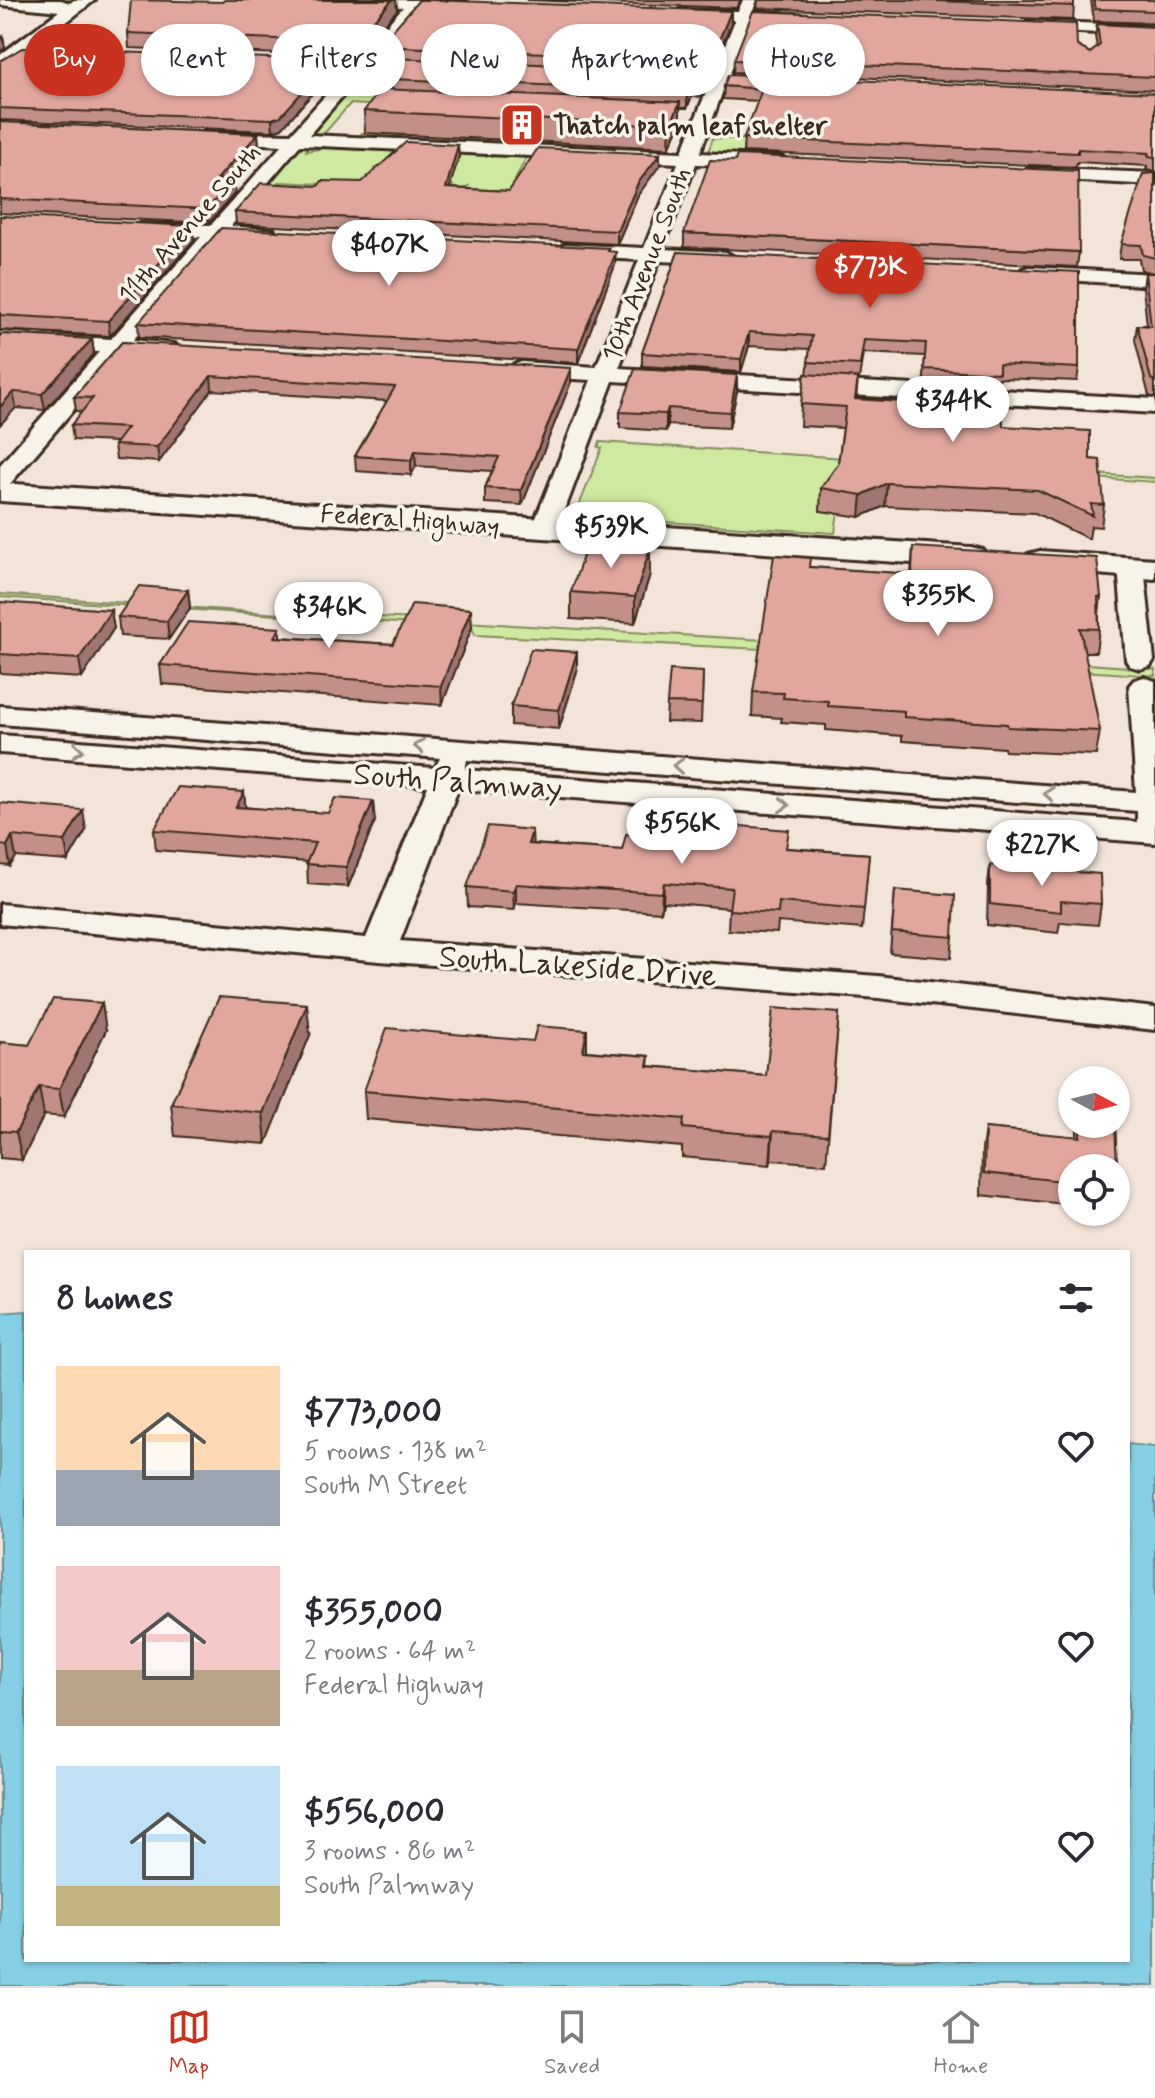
<!DOCTYPE html>
<meta charset="utf-8">
<style>
body{margin:0;font-family:Mynerve,sans-serif;background:#f2f2f3;color:#2b2b33;height:100vh;display:flex;flex-direction:column;font-size:30px;white-space:nowrap}
*{box-sizing:border-box;margin:0}
p{font-size:26px;color:#7c7c81}
.icon{flex:none;width:44px;height:44px;fill:none;stroke:currentColor;stroke-width:2;stroke-linecap:round;stroke-linejoin:round}
.map{position:relative;flex:1;overflow:hidden}
.drawer{position:absolute;left:24px;top:1250px;width:1106px;height:712px;display:flex;flex-direction:column;background:#fff;border-radius:0px;box-shadow:0 2px 6px #0004}
.drawer>*{flex:none}
.banner{position:absolute;left:24px;top:24px;width:1108px;height:72px;display:flex;gap:16px}
.needle{width:52px;rotate:97deg}
.buttons{position:absolute;left:1058px;top:1066px;display:grid;gap:16px}
.buttons a{display:grid;place-items:center;width:72px;height:72px;border-radius:50%;background:#fff;box-shadow:0 2px 6px #0004;font-size:40px}
.price{position:absolute;translate:-50% -68px;padding:0 18px;border-radius:28px;background:#fff;color:#222;font-size:26px;line-height:52px;filter:drop-shadow(0 2px 4px #0008)}
.price::after{content:'';position:absolute;left:50%;top:48px;width:24px;height:18px;margin-left:-12px;background:inherit;clip-path:polygon(0 0,100% 0,50% 100%)}
.price.active{background:#c8321e;color:#fff}
ul{padding:0;list-style:none}
li{display:flex;align-items:center;gap:24px;height:200px;padding:0 32px}
li span{display:grid;place-items:center;flex:none;width:224px;height:160px;border-radius:0px;color:#555}
li>.icon{margin-inline-start:auto}
span .icon{width:96px;height:96px;fill:#fffc;stroke-width:1}
li b{font-size:34px}
h2{display:flex;justify-content:space-between;align-items:center;height:96px;padding:0 32px;font-size:34px}
.chip{padding:0 28px;border-radius:36px;background:#fff;box-shadow:0 2px 6px #0004;font-size:28px;line-height:72px}
.chip.active{background:#c8321e;color:#fff}
.tab-bar{display:flex;justify-content:space-around;align-items:center;height:112px;border-top:2px solid #e1e1e2;background:#fff;font-size:22px;color:#7c7c81}
.tab-bar a{display:grid;justify-items:center;gap:4px}
.tab-bar .active{color:#c8321e}
.map>svg:first-child{display:block}
</style>
<div class="map">
<svg width="1155" height="1986" viewBox="0 0 1155 1986">
<rect width="100%" height="100%" fill="#f3e4d9"/>
<filter id="ink" filterUnits="userSpaceOnUse"><feTurbulence type="fractalNoise" baseFrequency=".0125" numOctaves="2"/><feDisplacementMap in="SourceGraphic" scale="16" xChannelSelector="R" yChannelSelector="G"/><feConvolveMatrix kernelMatrix="1 2 1 2 8 2 1 2 1" color-interpolation-filters="sRGB"/></filter>
<g filter="url(#ink)">
<g fill="#cee9a0" stroke="#848a5f" stroke-width="2">
<path d="M361 77H379L365 79 369 81 365 88 387 89 375 101 647 114 646 117 559 113 550 124H535L533 129 505 127 500 135 530 140 523 145 461 142 464 137 489 138 497 126H504L505 124 500 123 505 114 486 111 480 115 469 114 471 108 430 106 407 140 358 138 362 133 403 135 422 108 350 104 321 137 312 136V131Z"/>
<path d="M713 138 745 139 743 150 768 151 766 157 707 155Z"/>
<path d="M297 146 308 147 306 151 326 148 428 153 399 169 375 168 365 186 279 182 243 224 233 223Z"/>
<path d="M444 153 519 157 527 156 509 193 466 191 469 185 463 191H450L453 185 432 183Z"/>
<path d="M600 442 1155 478V482L845 462 835 533 575 516 602 448 598 447Z"/>
<path d="M0 594 310 616 312 613 781 641 1155 669V676L782 650 475 635 472 628 0 597Z"/>
</g>
<path fill="#85d0e5" stroke="#678e95" stroke-width="2" d="M26 1311V1960H1128V1444L1155 1447V1986H0V1313Z"/>
<g fill="none" stroke-linecap="round" stroke-linejoin="round">
<g stroke="#3b2a1e" stroke-width="6">
<g id="street">
<path d="M320 0H450L465 1 472 5 465 9 418 8 373 61 412 64V70H365L309 135 682 152 709 85 657 83 649 78 657 73 713 75 735 20 684 18 679 16V10L738 11 743 0H757L753 11 806 15V21L801 23 750 20 729 76 774 77 782 82 774 87 725 85 700 153 782 157 791 162 782 167 696 164 663 249 726 252 736 258 726 264 659 261 619 368 1155 399V413L613 381 558 528 554 534H536L532 528 591 380 522 376 514 374 511 369 514 364 522 362 596 367 639 260 565 256 555 250 565 244 644 248 678 163 300 145 231 226 274 230 277 234 274 238H221L133 340 175 344 178 349 175 354 122 353 9 485 0 488V465L99 352 0 346V332L111 339 201 237 146 234 139 232 136 228 139 224 211 225 282 145 210 141 201 136 204 132 291 134 348 70 293 68 287 66V60H356L403 7 327 4Z"/>
<path d="M1028 21 1155 26V36L1023 29 1020 26Z"/>
<path d="M1029 168 1155 173V185L1022 178 1020 174Z"/>
<path d="M1029 267 1155 274V286L1022 277 1019 273 1022 269Z"/>
<path d="M1131 559 1141 561 1144 567 1154 660 1150 666 1140 669 1130 666 1126 660 1118 567 1121 561Z"/>
<path d="M1144 677 1155 681V843L458 789 400 941 878 976 1155 1008V1030L878 998 379 961 0 924V904L366 938 428 786 0 753V735L435 768 440 758 0 724V706L1136 792 1129 686 1134 680ZM467 760 1137 811V822L465 770Z"/>
</g>
</g>
<g stroke="#3b2a1e" stroke-width="6">
<g id="secondary">
<path d="M0 0H61L70 3 74 0H95L7 68 0 70V55L59 11 1 5Z"/>
<path d="M0 483 971 547 983 550 987 557 983 564 971 567 0 501Z"/>
<path d="M1040 551 1155 559V579L1028 568 1024 561 1028 554Z"/>
</g>
</g>
<use href="#street" fill="#f7f3e8" fill-rule="evenodd"/>
<use href="#secondary" fill="#f7f3e8" fill-rule="evenodd"/>
</g>
<g fill="#c29088" stroke="#3b2a1e" stroke-width="2" fill-rule="evenodd">
<path d="M225 0H396L397 10 355 57 129 48 128 33 222 2Z"/>
<path d="M526 0H741L736 8Z"/>
<path d="M758 0H1074V6L1073 20 757 8Z"/>
<path d="M1091 0H1155V23L1094 21Z"/>
<path d="M731 23 711 72H705V88L701 97 692 96 687 108H680V124L669 148 365 133 364 111 392 90V88L354 87V70L379 57V46Z"/>
<path d="M1097 24 1155 27V90L733 72 734 60 1077 46 1090 53 1097 48 1095 36Z"/>
<path d="M0 61 342 73 329 87 319 86 282 128 273 131 0 120Z"/>
<path d="M724 86 1155 93V171L1146 170 1147 166 1077 162 1076 167 743 152 744 138 758 101 723 99Z"/>
<path d="M0 122 258 134 259 147 229 180 235 193 209 223 0 213Z"/>
<path d="M459 156 449 188 509 191 660 165 638 195 617 244 236 224 235 212 318 186 362 182Z"/>
<path d="M1155 173V398L1149 396 1135 340 1137 325H1147L1143 288 1145 273H1154L1141 270 1139 259H1119L1121 244Z"/>
<path d="M0 216 194 240 110 336 0 330Z"/>
<path d="M684 233 1079 252 1077 267 684 247Z"/>
<path d="M609 248V252L615 265 578 363 139 337 138 323Z"/>
<path d="M678 252 1079 368 1077 381 999 378 998 386 1003 426 1090 459 1104 505 1101 527 1091 526 1089 539 1035 513 885 506 860 517 820 511 821 488 838 464 843 428 800 426 801 404 807 375 810 349 749 346 741 372 642 366V353ZM863 353 925 356 923 397 917 403 856 399 858 379H859Z"/>
<path d="M0 334 92 339 94 354 45 410 16 408Z"/>
<path d="M122 342 571 382 522 505 485 503V488L492 471 416 466 411 475 356 471 355 456 387 401 212 390 159 462 116 459 114 445 116 442 73 440 71 425 82 412 76 411 74 397Z"/>
<path d="M737 375V391L729 428 668 425 666 431 620 428V412Z"/>
<path d="M913 547 1101 597 1099 614V629L1096 652H1084L1100 731 1096 755 1005 751 1004 748 902 741V736L826 730V725L781 722 782 718 752 716 753 692 810 567 911 574Z"/>
<path d="M650 574 635 623 571 619V592Z"/>
<path d="M188 590 190 608 169 639 120 636 118 617Z"/>
<path d="M0 602 114 628 82 678 0 673Z"/>
<path d="M472 627 442 705 162 684 160 665 280 628V637L393 644Z"/>
<path d="M577 671 559 729 511 725V706Z"/>
<path d="M703 672 701 723 666 722 667 703Z"/>
<path d="M244 792 245 807 375 821 348 887 308 884 307 862 156 850 154 830Z"/>
<path d="M0 803 86 830 68 861 16 857 10 866 0 865Z"/>
<path d="M533 844 622 850 788 848 869 854 862 929 778 922 777 933 728 930 729 908 663 902 661 912 516 903 514 910 468 907 467 887Z"/>
<path d="M990 865 1101 904 1098 925 1060 922 1058 933 987 925 988 885Z"/>
<path d="M895 890 953 937 951 958 890 953Z"/>
<path d="M839 1013 826 1164 771 1160 770 1165 682 1157V1147L366 1119 364 1091 533 1041 587 1030V1051L649 1056 648 1066 766 1076Z"/>
<path d="M106 1030 64 1117 44 1115 22 1160 0 1158V1042L29 1045Z"/>
<path d="M310 1035 266 1144 175 1136 171 1104Z"/>
<path d="M1077 1124H1115L1118 1187 1116 1197V1168H1072V1205L981 1195 982 1149 985 1128 1077 1137Z"/>
</g>
<g fill="#9e756f" stroke="#3b2a1e" stroke-width="2">
<path d="M392 0H396L397 10 355 57 354 42Z"/>
<path d="M731 11V23L711 72V60Z"/>
<path d="M3 36 5 48 0 52V39Z"/>
<path d="M341 61 342 73 329 87V74Z"/>
<path d="M705 71V88L701 97V80Z"/>
<path d="M318 74 319 86 282 128 273 131 272 119Z"/>
<path d="M692 79V96L687 108V91Z"/>
<path d="M680 102V124L669 148 670 126Z"/>
<path d="M258 134 259 147 218 193 217 179Z"/>
<path d="M458 145 459 156 446 200V188Z"/>
<path d="M660 154V165L638 195 617 244V231L638 183Z"/>
<path d="M233 180 235 193 209 223 207 209Z"/>
<path d="M192 226 194 240 110 336 108 321Z"/>
<path d="M616 252 615 265 578 363V349Z"/>
<path d="M749 332V346L741 372V359Z"/>
<path d="M92 339 94 354 45 410 42 394Z"/>
<path d="M571 368V382L522 505 521 490Z"/>
<path d="M737 375V391L729 428 730 412Z"/>
<path d="M211 376 212 390 159 462 157 447Z"/>
<path d="M13 392 16 408 0 425V407Z"/>
<path d="M668 408V425L666 431V414Z"/>
<path d="M415 451 416 466 411 475V460Z"/>
<path d="M887 483 885 506 860 517 862 495Z"/>
<path d="M650 548V574L635 623V597Z"/>
<path d="M188 590 190 608 169 639 167 621Z"/>
<path d="M471 609 472 627 442 705 441 686Z"/>
<path d="M111 610 114 628 82 678 79 659Z"/>
<path d="M577 652V671L559 729V710Z"/>
<path d="M244 792 246 812 236 807Z"/>
<path d="M373 801 375 821 348 887 346 867Z"/>
<path d="M83 810 86 830 68 861 65 841Z"/>
<path d="M532 830 533 849 528 844Z"/>
<path d="M12 836 16 857 10 866 7 846Z"/>
<path d="M664 883 663 902 661 912 662 893Z"/>
<path d="M516 884V903L514 910 513 891Z"/>
<path d="M102 1003 106 1030 64 1117 59 1089Z"/>
<path d="M307 1004 310 1035 266 1144 263 1113Z"/>
<path d="M587 1030V1058L583 1051Z"/>
<path d="M39 1087 44 1115 22 1160 16 1132Z"/>
<path d="M773 1131 771 1160 770 1165 772 1136Z"/>
</g>
<g fill="#e1a79e" stroke="#3b2a1e" stroke-width="2">
<path d="M131 0 222 2 225 0H392L354 42 128 33Z"/>
<path d="M419 0H429L731 11 711 60 379 46Z"/>
<path d="M909 0H1074V6Z"/>
<path d="M1094 0H1155V11L1095 9Z"/>
<path d="M753 11 1076 24 1077 46 1090 53 1100 45 1097 24 1155 27V77L734 60Z"/>
<path d="M22 48 341 61 329 74H318L281 116 272 119 0 108V61Z"/>
<path d="M366 57 705 71 701 80 692 79 687 91 392 79 398 71 354 70Z"/>
<path d="M728 75 1155 93V157L1148 156 1149 153 1078 149V153L744 138 762 89 724 86Z"/>
<path d="M381 89 680 102 670 126 364 111Z"/>
<path d="M0 122 258 134 217 179 233 180 207 209 0 199Z"/>
<path d="M406 142 458 145 446 188 509 191 538 148 660 154 638 183 617 231 235 212 261 183 318 186 322 181 362 182Z"/>
<path d="M737 155 1078 171 1079 252 684 233 710 160 735 161Z"/>
<path d="M1155 173V258L1143 255 1141 245 1121 244 1143 174Z"/>
<path d="M0 216 192 226 108 321 0 315Z"/>
<path d="M221 228 609 248 608 251 616 252 578 349 138 323Z"/>
<path d="M678 252 1079 272V368L999 364V373L924 369 926 343 864 340 860 365 808 362 812 336 749 332 741 359 642 353Z"/>
<path d="M1145 273H1155V381L1151 379 1137 325 1151 326Z"/>
<path d="M0 334 92 339 42 394 13 392 0 407Z"/>
<path d="M122 342 571 368 521 490 485 488 499 457 415 451 411 460 355 456 395 387 211 376 157 447 114 445 127 428 71 425 93 398 74 397Z"/>
<path d="M635 369 737 375 730 412 668 408 666 414 620 412Z"/>
<path d="M805 374 858 378 855 399 917 403 918 397H923L924 381 1001 386 1003 426 1090 431V459L1100 460 1104 505 1091 504 1093 516 1038 490 887 483 862 495 821 488 838 464 846 407 801 404Z"/>
<path d="M587 544 650 548 635 597 571 592Z"/>
<path d="M913 547 1097 558 1101 597H1098L1099 629 1080 628 1100 731 1008 727 1007 724 904 717V711L828 706V701L783 698 784 693 753 692 774 555 810 558 809 567 912 574Z"/>
<path d="M139 586 188 590 167 621 118 617Z"/>
<path d="M0 602 111 610 79 659 0 654Z"/>
<path d="M412 604 471 609 441 686 160 665 188 622 280 628 275 637 393 644Z"/>
<path d="M531 649 577 652 559 710 511 706Z"/>
<path d="M670 670 703 672 702 704 667 703Z"/>
<path d="M178 787 244 792 236 807 328 813 335 798 373 801 346 867 306 864 315 843 154 830Z"/>
<path d="M0 803 83 810 65 841 12 836 7 846 0 845Z"/>
<path d="M668 820 789 830 786 848 869 854 864 909 779 902 778 913 729 910 732 888 664 883 662 893 516 884 513 891 467 887 488 826 532 830 528 844 622 850 626 834 664 837Z"/>
<path d="M990 865 1100 874 1101 904 1061 901V912L990 904Z"/>
<path d="M895 890 955 895 953 937 892 932Z"/>
<path d="M219 997 307 1004 263 1113 171 1104Z"/>
<path d="M53 999 102 1003 59 1089 39 1087 16 1132 0 1131V1042L29 1045Z"/>
<path d="M773 1008 839 1013 828 1135 773 1131 772 1136 683 1128 684 1119 364 1091 387 1028 533 1041 537 1026 587 1030 583 1051 649 1056 647 1066 766 1076Z"/>
<path d="M1080 1124H1115L1118 1187H1116V1168H1072V1182L984 1173 985 1128 1080 1137Z"/>
</g>
<defs><path id="oneway-chevron" d="M-2-3.5L2.5 0L-2 3.5" fill="none" stroke-width="1.6" stroke-linecap="round" stroke-linejoin="round" transform="scale(2)"/></defs>
<g stroke="#998e83">
<use href="#oneway-chevron" transform="translate(419 746) rotate(-176)"/>
<use href="#oneway-chevron" transform="translate(78 750) rotate(5)"/>
<use href="#oneway-chevron" transform="translate(678 766) rotate(-176)"/>
<use href="#oneway-chevron" transform="translate(1049 794) rotate(-176)"/>
<use href="#oneway-chevron" transform="translate(784 805) rotate(4)"/>
</g>
</g>
<defs>
<g id="building-square" transform="scale(2.3)"><rect x="-9" y="-9" width="18" height="18" rx="4" fill="#c8321e" stroke="#f7f3e8"/><path d="M-4-6H4V6H1V3H-1V6H-4ZM-2.5-4.3h1.7v1.8h-1.7ZM.8-4.3h1.7v1.8H.8ZM-2.5-1h1.7V.8h-1.7ZM.8-1h1.7V.8H.8Z" fill="#fff"/></g>
</defs>
<g fill-rule="evenodd">
<use href="#building-square" x="522" y="125"/>
</g>
<g text-anchor="middle" stroke-width="7" stroke-linejoin="round" paint-order="stroke">
<g font-size="26" font-weight="bold" fill="#3b2a1e" stroke="#f7f3e8" text-anchor="start">
<text x="553" y="134">Thatch palm leaf shelter</text>
</g>
<g font-size="26" fill="#3b2a1e" stroke="#f7f3e8">
<text transform="translate(189 223) rotate(-49)" y="9">11th Avenue South</text>
<text transform="translate(646 264) rotate(-69)" y="9">10th Avenue South</text>
<text transform="translate(410 519) rotate(4)" y="9">Federal Highway</text>
</g>
<g font-size="32" fill="#3b2a1e" stroke="#f7f3e8">
<text transform="translate(458 780) rotate(4)" y="11">South Palmway</text>
<text transform="translate(578 965) rotate(4)" y="11">South Lakeside Drive</text>
</g>
</g>
</svg>
<div class="buttons">
<a><svg class="needle" viewBox="-14 -14 28 28"><path d="M0-13l5 13h-10z" fill="#e53935"/><path d="M0 13l5-13h-10z" fill="#7c7c81"/></svg></a>
<a><svg class="icon" aria-label="locate" viewBox="0 0 24 24"><circle cx="12" cy="12" r="6"/><path d="M12 2v4M12 18v4M2 12h4M18 12h4"/></svg></a>
</div>
<b class="price" style="left:389px;top:288px">$407K</b>
<b class="price active" style="left:870px;top:310px">$773K</b>
<b class="price" style="left:953px;top:444px">$344K</b>
<b class="price" style="left:611px;top:570px">$539K</b>
<b class="price" style="left:938px;top:638px">$355K</b>
<b class="price" style="left:329px;top:650px">$346K</b>
<b class="price" style="left:682px;top:866px">$556K</b>
<b class="price" style="left:1042px;top:888px">$227K</b>
<div class="banner">
<a class="chip active">Buy</a>
<a class="chip">Rent</a>
<a class="chip">Filters</a>
<a class="chip">New</a>
<a class="chip">Apartment</a>
<a class="chip">House</a>
</div>
<section class="drawer">
<h2>8 homes<svg class="icon" aria-label="filters" viewBox="0 0 24 24"><path d="M4 7h16M4 17h16"/><circle cx="9" cy="7" r="2"/><circle cx="15" cy="17" r="2"/></svg></h2>
<ul>
<li><span style="background:linear-gradient(#ffd9b3 65%,#9aa5b1 0)"><svg class="icon" aria-label="home" viewBox="0 0 24 24"><path d="M3 11l9-7 9 7M6 9v11h12V9"/></svg></span><div><b>$773,000</b><p>5 rooms · 138 m²</p><p>South M Street</p></div><svg class="icon" aria-label="heart" viewBox="0 0 24 24"><path d="M12 20l-8-8c-3-5 5-10 8-4 3-6 11-1 8 4z"/></svg></li>
<li><span style="background:linear-gradient(#f6c9c9 65%,#b9a48a 0)"><svg class="icon" aria-label="home" viewBox="0 0 24 24"><path d="M3 11l9-7 9 7M6 9v11h12V9"/></svg></span><div><b>$355,000</b><p>2 rooms · 64 m²</p><p>Federal Highway</p></div><svg class="icon" aria-label="heart" viewBox="0 0 24 24"><path d="M12 20l-8-8c-3-5 5-10 8-4 3-6 11-1 8 4z"/></svg></li>
<li><span style="background:linear-gradient(#bfe0f5 75%,#c2b280 0)"><svg class="icon" aria-label="home" viewBox="0 0 24 24"><path d="M3 11l9-7 9 7M6 9v11h12V9"/></svg></span><div><b>$556,000</b><p>3 rooms · 86 m²</p><p>South Palmway</p></div><svg class="icon" aria-label="heart" viewBox="0 0 24 24"><path d="M12 20l-8-8c-3-5 5-10 8-4 3-6 11-1 8 4z"/></svg></li>
</ul>
</section>
</div>
<nav class="tab-bar">
<a class="active"><svg class="icon" aria-label="map" viewBox="0 0 24 24"><path d="M3 6l6-2 6 2 6-2v14l-6 2-6-2-6 2zM9 4v14M15 6v14"/></svg>Map</a>
<a><svg class="icon" aria-label="saved" viewBox="0 0 24 24"><path d="M7 4h10v16l-5-4-5 4z"/></svg>Saved</a>
<a><svg class="icon" aria-label="home" viewBox="0 0 24 24"><path d="M3 11l9-7 9 7M6 9v11h12V9"/></svg>Home</a>
</nav>
